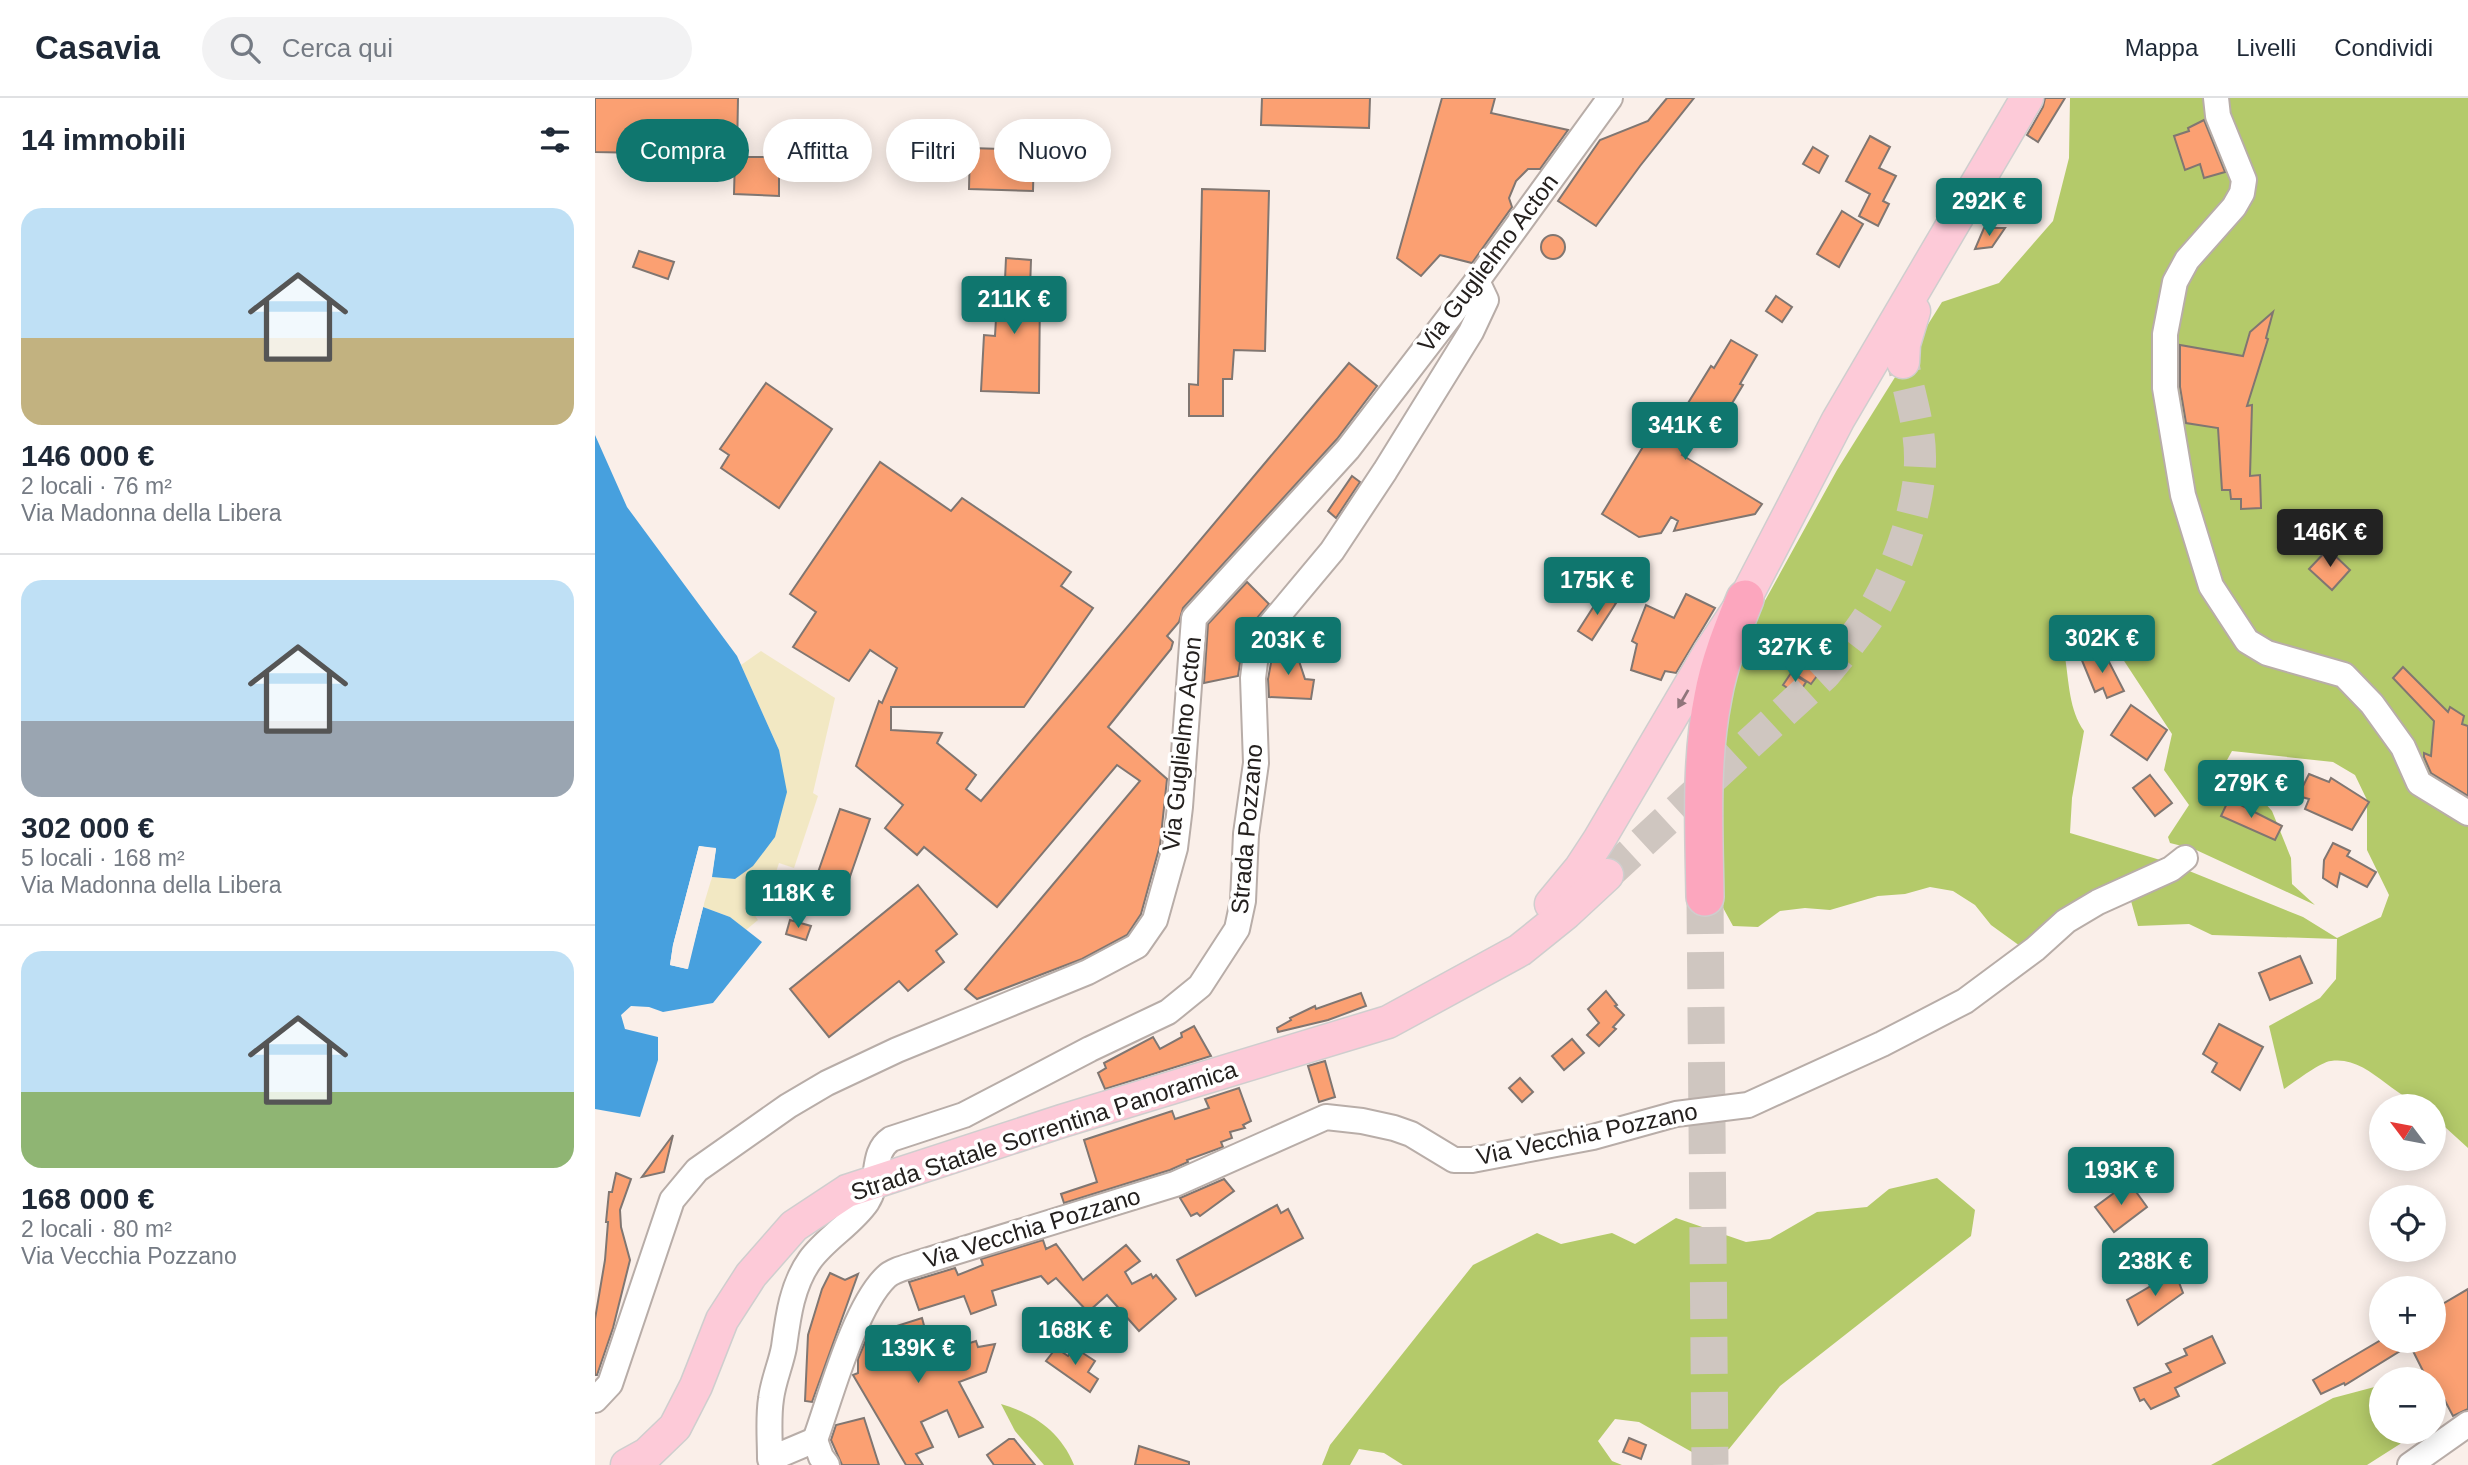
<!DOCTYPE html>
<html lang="it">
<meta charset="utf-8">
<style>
body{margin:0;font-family:Helvetica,sans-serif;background:#f2f2f3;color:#1f2937;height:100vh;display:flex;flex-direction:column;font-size:26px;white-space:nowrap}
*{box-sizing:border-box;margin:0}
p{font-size:23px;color:#747a83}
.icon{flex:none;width:38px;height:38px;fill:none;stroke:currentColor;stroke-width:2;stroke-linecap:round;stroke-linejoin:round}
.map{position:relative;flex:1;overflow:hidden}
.panel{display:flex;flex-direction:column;background:#fff;width:595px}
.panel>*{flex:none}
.banner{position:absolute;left:21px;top:21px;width:665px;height:63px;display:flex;gap:14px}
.needle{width:46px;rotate:302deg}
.buttons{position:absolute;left:1774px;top:996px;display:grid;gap:14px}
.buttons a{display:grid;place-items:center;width:77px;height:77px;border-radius:50%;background:#fff;box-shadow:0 4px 18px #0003;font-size:35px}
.price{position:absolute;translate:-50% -60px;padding:0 16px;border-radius:7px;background:#0f766e;color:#fff;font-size:23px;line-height:46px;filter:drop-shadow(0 2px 4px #0008)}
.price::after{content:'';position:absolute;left:50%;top:42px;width:21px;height:16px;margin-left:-10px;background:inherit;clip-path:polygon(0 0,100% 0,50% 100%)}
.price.active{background:#222;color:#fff}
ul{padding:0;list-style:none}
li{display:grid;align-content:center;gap:14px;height:371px;padding:0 21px}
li+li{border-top:2px solid #e0e1e3}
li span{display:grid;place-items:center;height:217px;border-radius:21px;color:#555}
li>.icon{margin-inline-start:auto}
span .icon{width:126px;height:126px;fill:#fffc;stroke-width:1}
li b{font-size:30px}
h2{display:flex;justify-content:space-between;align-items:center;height:84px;padding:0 21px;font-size:30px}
.tag{padding:0 24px;border-radius:32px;background:#fff;box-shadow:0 4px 18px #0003;font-size:24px;line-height:63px}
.tag.active{background:#0f766e;color:#fff}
header{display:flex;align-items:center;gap:42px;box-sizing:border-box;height:98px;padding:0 35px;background:#fff;border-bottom:2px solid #e0e1e3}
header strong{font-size:33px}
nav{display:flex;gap:38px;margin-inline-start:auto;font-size:24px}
.search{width:490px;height:63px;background:#f2f2f3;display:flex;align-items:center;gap:18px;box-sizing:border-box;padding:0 24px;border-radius:38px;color:#747a83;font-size:26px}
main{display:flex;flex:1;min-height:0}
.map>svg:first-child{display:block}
</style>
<header>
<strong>Casavia</strong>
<div class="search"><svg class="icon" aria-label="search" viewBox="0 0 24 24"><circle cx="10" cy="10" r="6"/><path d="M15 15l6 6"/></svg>Cerca qui</div>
<nav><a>Mappa</a><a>Livelli</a><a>Condividi</a></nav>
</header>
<main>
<section class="panel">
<h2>14 immobili<svg class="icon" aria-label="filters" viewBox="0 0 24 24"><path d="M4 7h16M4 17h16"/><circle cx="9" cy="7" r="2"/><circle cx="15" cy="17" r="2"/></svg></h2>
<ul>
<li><span style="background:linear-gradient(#bfe0f5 60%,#c2b280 0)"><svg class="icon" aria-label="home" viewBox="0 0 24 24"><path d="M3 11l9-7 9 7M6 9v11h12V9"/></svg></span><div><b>146 000 €</b><p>2 locali · 76 m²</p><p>Via Madonna della Libera</p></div></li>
<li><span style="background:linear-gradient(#bfe0f5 65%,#9aa5b1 0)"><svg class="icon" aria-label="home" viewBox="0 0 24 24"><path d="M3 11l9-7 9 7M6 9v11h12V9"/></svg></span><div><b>302 000 €</b><p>5 locali · 168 m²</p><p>Via Madonna della Libera</p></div></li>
<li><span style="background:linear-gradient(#bfe0f5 65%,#8fb573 0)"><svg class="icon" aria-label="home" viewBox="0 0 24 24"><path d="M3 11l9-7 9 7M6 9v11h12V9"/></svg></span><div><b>168 000 €</b><p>2 locali · 80 m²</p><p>Via Vecchia Pozzano</p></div></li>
</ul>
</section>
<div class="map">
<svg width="1873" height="1367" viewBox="0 0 1873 1367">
<rect width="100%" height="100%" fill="#faefe9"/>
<g fill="#b4ca6a" fill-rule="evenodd">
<path d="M1475 0H1873V1050L1839 1019V1008C1801 1008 1776 957 1736 963 1725 964 1700 984 1689 991L1674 928 1725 900 1741 881 1742 841 1617 837 1594 826 1543 828 1536 803 1524 781 1425 848 1396 827 1380 807 1358 793 1335 789 1310 796 1283 798 1235 812 1210 810 1185 813 1163 829 1138 828 1126 806 1125 707 1135 595 1145 548 1242 372 1347 204 1404 185 1458 123 1474 60ZM1516 543 1577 636 1569 672 1594 707 1573 739 1575 745 1599 751 1720 807 1697 786 1696 760 1677 713 1660 694 1632 681 1626 673 1637 653 1738 664 1760 677 1772 702V752L1794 797 1786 819 1742 840 1708 819 1572 764 1475 735 1477 700 1489 633C1474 612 1474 584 1470 559L1490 546Z"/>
<path d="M1342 1080 1380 1112 1376 1138 1185 1288 1134 1351 1111 1362 1044 1324 1020 1321 1003 1343 1017 1363 1027 1367H808L789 1355 764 1351 755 1367H727L735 1347 878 1167 942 1135 966 1146 1017 1135 1040 1146 1081 1120 1151 1144 1175 1141 1222 1114 1272 1109 1294 1091Z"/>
<path d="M1787 1287V1334H1813L1805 1346 1772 1367H1616L1738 1300Z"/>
<path d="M406 1306C439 1316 465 1333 479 1367H449L420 1333Z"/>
</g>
<path fill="#f2e8c3" d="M166 553 240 600 218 695 223 698 199 770 184 765 174 795 155 796 152 798 153 807 163 822 151 832 135 819 108 809 117 779 140 781 184 652 146 567Z"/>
<path fill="#47a0de" d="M0 337 32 409 142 558 184 652 192 694 180 739 158 768 140 781 117 779 121 751 104 748 78 847 75 867 93 871 108 809 135 819 167 844 118 905 68 914 54 909 36 908 26 917 30 931 63 939V962L45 1019 0 1011Z"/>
<path fill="#faefe9" d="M104 748 121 750 116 783 113 779 117 753 107 752 82 847 79 865 90 867 105 808 109 806 92 871 75 867 78 847Z"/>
<g fill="#fba072" stroke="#807671" stroke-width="2">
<path d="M0 0H143L142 57 0 54Z"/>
<path d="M667 0H775L774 30 666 27Z"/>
<path d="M847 0H900L896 15 973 32 945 71H933L921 83 914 100 917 109 877 165 845 157 826 178 802 160Z"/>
<path d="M1072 0H1099L1045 68 1001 128 963 103 1005 42 1053 23Z"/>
<path d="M1450 0H1470L1443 44 1432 37 1448 9Z"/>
<path d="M1609 22 1630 74 1609 80 1605 66 1590 72 1579 38 1594 33 1593 30Z"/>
<path d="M1275 38 1295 49 1284 70 1301 78 1288 103 1294 106 1283 128 1264 118 1275 96 1251 83Z"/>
<path d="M1218 49 1233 58 1224 75 1208 66Z"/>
<path d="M375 50 439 52 438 93 374 91Z"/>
<path d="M140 59H184V98L139 96Z"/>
<path d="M607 91 674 93 670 253 639 252 637 281H628V318H594V286L603 287Z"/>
<path d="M1247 113 1268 126 1244 169 1222 156Z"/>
<path d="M1389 130H1410L1397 149 1380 151Z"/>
<circle cx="958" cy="149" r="12"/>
<path d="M44 153 79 164 73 181 38 169Z"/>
<path d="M411 160 436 162 435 191 445 192 444 295 386 293 389 237 400 238 402 203H409Z"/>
<path d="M1181 198 1197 209 1187 224 1171 213Z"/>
<path d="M1678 214 1671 240 1673 241 1652 308 1657 307 1655 378 1665 377 1666 410 1646 411V401H1636L1635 392H1627L1623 330 1591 325 1585 289V247L1648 258 1655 234Z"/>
<path d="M1136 242 1162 257 1145 286 1148 287 1122 330 1109 322 1087 357 1167 406 1160 416 1079 433 1083 423 1076 419 1066 435 1044 439 1007 416 1071 311 1085 318 1116 268 1119 270Z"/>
<path d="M754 265 782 288 742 341 588 510 584 524 572 538 578 544 576 551 513 629 572 681 565 747 546 816 532 837 487 861 382 901 370 891 545 683 522 667 402 809 329 749 322 757 290 730 308 707 261 668 284 603 287 605 302 570 275 552 254 583 198 549 221 514 195 496 285 364 356 413 367 400 476 474 466 488 498 510 429 609H296V632L347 635 342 645 381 677 371 691 386 703Z"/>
<path d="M171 285 237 331 184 410 126 370 134 357 125 351Z"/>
<path d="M757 378 765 384 741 420 733 413Z"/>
<path d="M1733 451 1755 472 1737 492 1714 471Z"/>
<path d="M652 484 674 506 657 526 647 551 643 578 609 585 613 526Z"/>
<path d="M1091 496 1120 510 1081 575 1070 573 1066 582 1036 572 1042 546 1037 543 1051 507 1079 520Z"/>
<path d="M1006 497 1021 505 997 542 983 533Z"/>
<path d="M700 551 710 581 719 582 716 601 674 599 673 581 678 554Z"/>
<path d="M1219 553 1233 563 1216 586 1202 577Z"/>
<path d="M1502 554 1505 561 1511 558 1529 593 1512 600 1508 590 1500 594 1486 560Z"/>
<path d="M1808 569 1853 614 1855 609 1869 618 1867 626 1873 628V698L1836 675 1829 659V655L1836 658 1839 623 1798 580Z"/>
<path d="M1196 575 1211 584 1203 597 1188 587Z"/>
<path d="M1536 607 1572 632 1552 662 1516 637Z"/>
<path d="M1714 676 1734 684 1736 680 1774 704 1757 732 1710 711 1714 701 1703 698Z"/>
<path d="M1555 677 1577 705 1560 718 1538 690Z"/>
<path d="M1634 701 1687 728 1680 742 1626 718Z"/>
<path d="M245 711 275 721 242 816 212 806Z"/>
<path d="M1738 745 1755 753 1752 758 1781 774 1772 789 1745 775 1742 789 1728 780 1729 762Z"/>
<path d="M323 787 362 836 341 853 349 864 313 893 304 883 234 939 195 891Z"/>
<path d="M195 822 216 828 211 842 191 836Z"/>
<path d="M1705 858 1717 885 1675 902 1664 875Z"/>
<path d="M1011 893 1022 907 1020 908 1029 917 1018 929 1021 931 1004 948 992 937 1004 925 993 911Z"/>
<path d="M766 895 771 908 733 922 683 934 682 930 696 922 695 920 720 908 721 911Z"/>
<path d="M1624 926 1668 949 1645 992 1617 974 1622 965 1608 956Z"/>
<path d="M599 928 616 958 510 991 503 975 511 970 509 965 558 939 565 951 587 939 586 935Z"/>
<path d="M977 941 989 955 969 972 957 958Z"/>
<path d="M730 963 740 999 724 1004 713 968Z"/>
<path d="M925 980 938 994 927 1004 914 990Z"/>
<path d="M1108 984H1127L1126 995 1107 998Z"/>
<path d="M644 990 656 1023 648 1027 650 1030 635 1034 637 1040 626 1044 628 1049 592 1062 593 1064 575 1072 469 1105 466 1096 502 1084 489 1042 577 1013 580 1021 614 1010 610 1001Z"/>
<path d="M78 1037 69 1074 47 1079Z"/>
<path d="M21 1075 36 1081 25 1112 26 1129 35 1162 18 1230 2 1277H0V1221L10 1162 13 1124H11L14 1094H17Z"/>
<path d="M629 1081 639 1093 605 1118 602 1115 596 1118 585 1100Z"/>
<path d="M1534 1084 1552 1109 1519 1134 1500 1109Z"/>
<path d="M682 1107 686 1115 693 1111 708 1140 601 1198 582 1162Z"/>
<path d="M448 1142 451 1151 461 1146 488 1182 531 1147 545 1163 530 1174 537 1186 556 1176 558 1180 561 1177 581 1201 544 1233 512 1197 493 1214 461 1180 453 1186 446 1178 397 1193 401 1207 376 1216 369 1198 324 1212 314 1184 360 1170 363 1177 388 1167 386 1161Z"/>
<path d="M1580 1174 1588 1195 1543 1227 1532 1202Z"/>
<path d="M235 1175 250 1182 263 1176 217 1304 210 1303 213 1237 227 1191Z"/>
<path d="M1873 1191V1311L1858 1318 1849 1301 1839 1307V1281H1832L1815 1247 1750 1287 1749 1285 1726 1296 1718 1282 1786 1242H1839V1211Z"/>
<path d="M327 1220 337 1257 381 1243 383 1249 400 1246 391 1274 364 1284 388 1329 364 1339 352 1312 326 1324 338 1349 321 1356 328 1367H311L258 1277 263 1275V1261L273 1237Z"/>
<path d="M1617 1238 1630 1265 1580 1290 1584 1298 1556 1311 1549 1301 1545 1303 1539 1290 1576 1274 1571 1266 1592 1257 1589 1251Z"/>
<path d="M461 1250 473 1258 480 1250 500 1263 493 1274 503 1281 495 1294 451 1263Z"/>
<path d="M269 1320 284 1367H247L236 1342 241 1327Z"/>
<path d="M1034 1340 1051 1347 1046 1361 1028 1354Z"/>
<path d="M414 1341H419L440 1367H399L392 1357Z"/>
<path d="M544 1348 594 1364V1367H540Z"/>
</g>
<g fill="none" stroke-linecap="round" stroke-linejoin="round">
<path stroke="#cfc6c0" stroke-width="32" stroke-dasharray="32 16" stroke-linecap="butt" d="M1012 777 1230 576C1247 555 1264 535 1278 512 1302 472 1326 406 1325 359 1325 327 1314 296 1308 264"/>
<path stroke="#cfc6c0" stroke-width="37" stroke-dasharray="37 18" stroke-linecap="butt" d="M1110 799 1115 1367"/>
<g stroke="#b8ada8" stroke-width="28">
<g id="minor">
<path d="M1621 0 1623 18 1649 82 1647 95 1639 109 1592 162 1580 184 1570 236V290L1588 397 1616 488 1652 543 1672 555 1749 577 1777 606 1808 649 1824 685 1873 715"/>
<path d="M0 1302 15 1286 77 1102 102 1072 193 1008 232 985 302 952 493 874 542 848 560 822 580 750 585 709 599 520 753 351 882 183 1015 0"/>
<path d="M220 1342C236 1298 259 1210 291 1179 298 1172 312 1169 321 1166L580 1086 731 1019 767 1023 799 1030 816 1036 859 1062H877L998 1039 1081 1016 1153 1007 1287 946 1370 903 1440 851 1471 823 1503 804 1576 771 1590 760"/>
<path d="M232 1367 226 1359 220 1342 175 1361C175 1341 173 1320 176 1301 178 1283 186 1266 189 1249 193 1219 197 1187 215 1162 231 1140 257 1126 272 1104 286 1082 275 1055 296 1041L369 1017 495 951 573 914 605 888 642 831 648 803 651 736 661 665 658 580 661 556 671 532 737 453 790 373 876 234 891 202 882 183"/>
<path d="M1815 1367 1873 1326"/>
</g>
</g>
<g stroke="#cfcece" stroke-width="35">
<g id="major">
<path d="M1308 264 1309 246 1319 213"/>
<path d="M956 806 985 771 1004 742 1114 555 1150 501 1243 322 1432 0"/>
<path d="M32 1367 52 1356 80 1329 101 1288 127 1222 156 1177 199 1128 252 1093 467 1023 793 924 925 852 971 815 1012 777"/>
</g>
</g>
<g stroke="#cfcece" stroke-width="40">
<path id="highway" d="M1110 799C1109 732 1105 664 1118 599 1124 565 1137 533 1150 501"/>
</g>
<use href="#minor" stroke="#fff" stroke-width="24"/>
<use href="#major" stroke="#fdcad8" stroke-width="32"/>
<use href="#highway" stroke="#fca6be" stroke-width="37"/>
</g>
<defs><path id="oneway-solid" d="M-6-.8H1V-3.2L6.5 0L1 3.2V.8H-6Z" transform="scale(1.75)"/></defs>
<use fill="#90757b" href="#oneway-solid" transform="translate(1088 601) rotate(120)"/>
<g text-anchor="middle" stroke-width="7" stroke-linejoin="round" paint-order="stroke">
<g font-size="24" fill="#24201e" stroke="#fff">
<text transform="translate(893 165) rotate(-53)" y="8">Via Guglielmo Acton</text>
<text transform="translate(587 646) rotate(-84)" y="8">Via Guglielmo Acton</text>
<text transform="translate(652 731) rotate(-85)" y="8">Strada Pozzano</text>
<text transform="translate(449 1033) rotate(-18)" y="8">Strada Statale Sorrentina Panoramica</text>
<text transform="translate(992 1036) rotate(-12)" y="8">Via Vecchia Pozzano</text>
<text transform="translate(437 1130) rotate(-17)" y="8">Via Vecchia Pozzano</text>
</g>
</g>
</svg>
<div class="buttons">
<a><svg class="needle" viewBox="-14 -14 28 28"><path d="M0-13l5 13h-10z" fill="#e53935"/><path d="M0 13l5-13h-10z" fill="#747a83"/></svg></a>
<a><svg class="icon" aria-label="locate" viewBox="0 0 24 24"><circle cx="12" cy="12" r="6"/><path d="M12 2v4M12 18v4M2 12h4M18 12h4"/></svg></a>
<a>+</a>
<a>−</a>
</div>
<b class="price" style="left:1394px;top:140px">292K €</b>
<b class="price" style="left:419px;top:238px">211K €</b>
<b class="price" style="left:1090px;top:364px">341K €</b>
<b class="price active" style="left:1735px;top:471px">146K €</b>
<b class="price" style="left:1002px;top:519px">175K €</b>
<b class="price" style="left:1507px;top:577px">302K €</b>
<b class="price" style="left:693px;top:579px">203K €</b>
<b class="price" style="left:1200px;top:586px">327K €</b>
<b class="price" style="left:1656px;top:722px">279K €</b>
<b class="price" style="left:203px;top:832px">118K €</b>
<b class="price" style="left:1526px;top:1109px">193K €</b>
<b class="price" style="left:1560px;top:1200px">238K €</b>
<b class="price" style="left:480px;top:1269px">168K €</b>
<b class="price" style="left:323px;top:1287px">139K €</b>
<div class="banner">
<a class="tag active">Compra</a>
<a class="tag">Affitta</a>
<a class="tag">Filtri</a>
<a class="tag">Nuovo</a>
</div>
</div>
</main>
